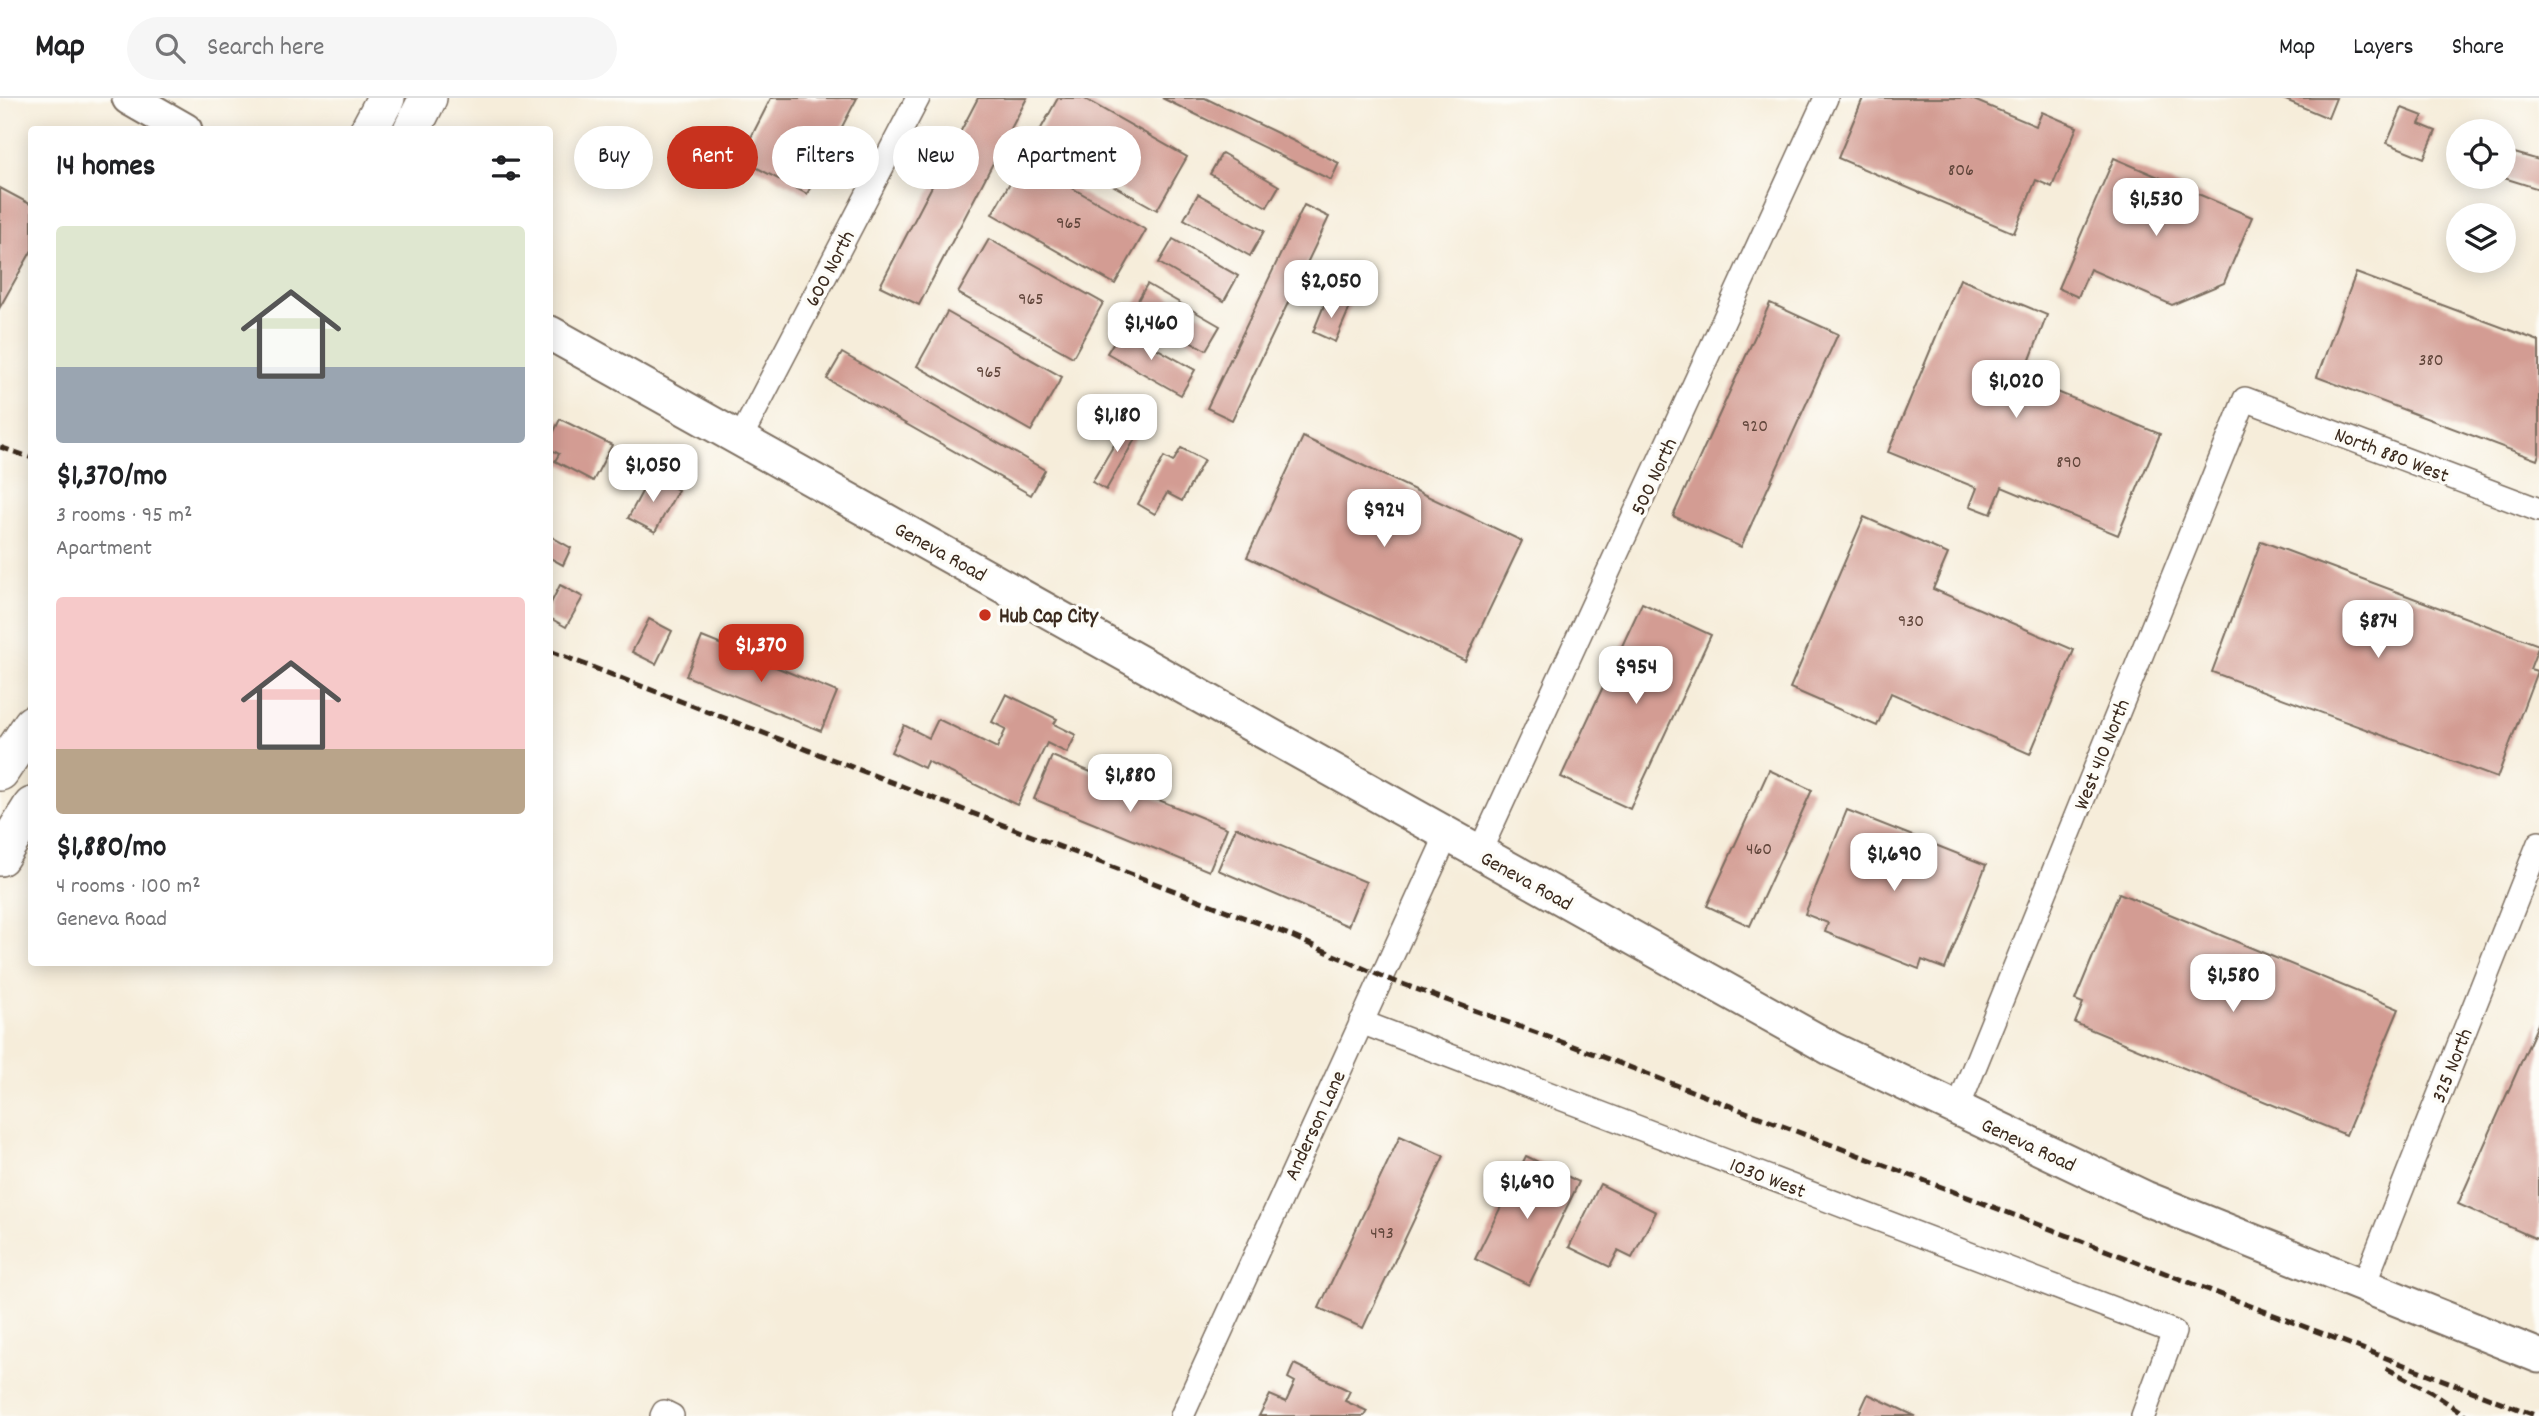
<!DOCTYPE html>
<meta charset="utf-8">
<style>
body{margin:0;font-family:Dekko,sans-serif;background:#f6f6f6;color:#202124;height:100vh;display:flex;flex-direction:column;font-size:26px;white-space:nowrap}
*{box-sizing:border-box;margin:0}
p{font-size:23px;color:#757577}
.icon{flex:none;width:38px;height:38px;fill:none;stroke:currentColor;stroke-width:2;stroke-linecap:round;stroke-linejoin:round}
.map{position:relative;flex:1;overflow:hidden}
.drawer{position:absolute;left:28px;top:28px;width:525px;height:840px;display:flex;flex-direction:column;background:#fff;border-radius:7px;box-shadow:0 4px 18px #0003}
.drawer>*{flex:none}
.hud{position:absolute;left:574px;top:28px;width:665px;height:63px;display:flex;gap:14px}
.tools{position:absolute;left:2446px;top:21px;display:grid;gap:14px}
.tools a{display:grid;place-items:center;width:70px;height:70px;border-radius:50%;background:#fff;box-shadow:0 4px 18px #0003;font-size:35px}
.price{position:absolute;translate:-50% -60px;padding:0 16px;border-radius:14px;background:#fff;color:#222;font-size:23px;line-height:46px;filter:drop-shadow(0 2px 4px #0008)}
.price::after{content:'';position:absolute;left:50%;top:42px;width:21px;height:16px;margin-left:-10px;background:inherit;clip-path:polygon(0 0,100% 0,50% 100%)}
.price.on{background:#c8321e;color:#fff}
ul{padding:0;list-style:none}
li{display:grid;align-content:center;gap:14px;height:371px;padding:0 28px}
li span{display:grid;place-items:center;height:217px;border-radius:7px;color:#555}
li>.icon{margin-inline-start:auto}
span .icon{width:126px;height:126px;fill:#fffc;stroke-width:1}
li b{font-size:30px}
h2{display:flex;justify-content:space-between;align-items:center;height:84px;padding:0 28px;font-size:30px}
.pill{padding:0 24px;border-radius:32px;background:#fff;box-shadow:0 4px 18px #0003;font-size:24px;line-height:63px}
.pill.on{background:#c8321e;color:#fff}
header{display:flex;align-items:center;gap:42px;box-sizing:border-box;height:98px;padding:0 35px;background:#fff;border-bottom:2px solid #e0e0e0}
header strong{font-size:33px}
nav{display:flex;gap:38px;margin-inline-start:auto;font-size:24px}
.search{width:490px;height:63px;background:#f6f6f6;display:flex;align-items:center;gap:18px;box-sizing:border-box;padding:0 24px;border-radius:38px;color:#757577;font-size:26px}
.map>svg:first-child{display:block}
</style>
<header>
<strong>Map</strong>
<div class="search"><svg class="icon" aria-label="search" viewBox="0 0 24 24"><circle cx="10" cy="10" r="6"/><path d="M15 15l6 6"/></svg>Search here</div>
<nav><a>Map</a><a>Layers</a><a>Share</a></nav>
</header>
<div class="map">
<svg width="2539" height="1318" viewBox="0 0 2539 1318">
<rect width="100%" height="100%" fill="#fdfcf7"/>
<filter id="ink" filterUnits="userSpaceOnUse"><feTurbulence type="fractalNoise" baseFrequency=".0143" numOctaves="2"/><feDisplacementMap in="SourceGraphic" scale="14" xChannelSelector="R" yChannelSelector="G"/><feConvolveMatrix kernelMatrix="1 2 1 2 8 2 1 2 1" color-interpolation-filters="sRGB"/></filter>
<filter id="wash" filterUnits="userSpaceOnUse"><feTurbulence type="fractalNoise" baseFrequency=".00686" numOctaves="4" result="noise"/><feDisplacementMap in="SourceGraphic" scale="28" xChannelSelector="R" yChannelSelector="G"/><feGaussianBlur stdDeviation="1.57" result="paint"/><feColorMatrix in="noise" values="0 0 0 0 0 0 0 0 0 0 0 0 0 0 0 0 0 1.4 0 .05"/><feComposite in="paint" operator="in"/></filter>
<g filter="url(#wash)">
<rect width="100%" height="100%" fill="#f6edda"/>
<g id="blocks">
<g fill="#d39c93">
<path d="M771 0H857L807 96 740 61Z"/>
<path d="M978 0H1027L919 207 880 188Z"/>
<path d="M1058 0H1083L1187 59 1157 112 1034 43Z"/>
<path d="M1162 0H1205L1339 65 1331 82Z"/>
<path d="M1863 0H1969L2036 28 2042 14 2077 29 2052 89 2036 82 2014 135 1838 60Z"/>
<path d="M2281 0H2336L2328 20Z"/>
<path d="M2402 10 2423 18 2419 26 2436 33 2424 60 2387 45Z"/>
<path d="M2504 52 2539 62V91L2504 80Z"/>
<path d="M1222 55 1279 88 1267 109 1210 76Z"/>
<path d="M2114 60 2252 119 2224 185 2172 207 2090 171 2078 199 2058 190Z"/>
<path d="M1023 62 1146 132 1115 186 992 116Z"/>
<path d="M0 90 32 107V152L0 209Z"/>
<path d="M1198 96 1264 133 1250 158 1184 121Z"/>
<path d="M1304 107 1329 119 1232 322 1207 310Z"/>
<path d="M989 141 1103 205 1073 259 958 195Z"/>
<path d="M1173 141 1238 178 1224 203 1159 165Z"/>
<path d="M2356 175 2539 243V356L2537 362 2317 279Z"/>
<path d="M1960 181 2047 217 2023 280 2160 336 2118 437 2002 389 1991 416 1970 408 1977 390 1888 354Z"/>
<path d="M1147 186 1220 228 1206 252 1133 211Z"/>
<path d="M1327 200 1350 209 1335 244 1313 234Z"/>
<path d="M1770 205 1838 236 1741 449 1673 418Z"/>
<path d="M947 214 1062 279 1031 333 917 268Z"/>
<path d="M1122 231 1195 272 1181 297 1107 255Z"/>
<path d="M842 255 1045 372 1031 397 827 281Z"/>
<path d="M1130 320 1143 327 1106 392 1092 384Z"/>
<path d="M560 321 612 347 593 383 555 363 559 356 550 351V342Z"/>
<path d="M1303 339 1522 443 1465 563 1247 459Z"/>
<path d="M1181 350 1204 362 1182 403 1167 395 1155 416 1138 406 1164 359 1173 364Z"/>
<path d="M651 377 678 392 655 434 628 420Z"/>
<path d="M1864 419 1948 456 1933 491 2074 552 2030 656 1891 595 1877 628 1790 590Z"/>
<path d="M550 438 571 450 563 467 550 460Z"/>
<path d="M2261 443 2539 547 2530 571 2537 573 2497 680 2212 574Z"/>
<path d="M560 487 583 499 566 529 550 520V507Z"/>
<path d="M1642 505 1711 537 1630 711 1561 679Z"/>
<path d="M649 521 672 533 656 566 632 554Z"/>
<path d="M702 539 837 594 821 633 686 578Z"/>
<path d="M1006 596 1057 621 1054 626 1076 637 1067 655 1047 645 1017 707 927 663 924 670 891 654 904 627 929 640 938 621 997 650 1006 631 992 624Z"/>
<path d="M1052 658 1227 730 1209 773 1034 701Z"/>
<path d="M1769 672 1812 692 1750 828 1707 808Z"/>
<path d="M1847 712 1986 767 1945 871 1922 862 1919 871 1825 834 1828 825 1805 816Z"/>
<path d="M1236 729 1366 784 1348 828 1218 772Z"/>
<path d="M2119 795 2399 911 2346 1037 2075 925 2083 905 2075 902Z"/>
<path d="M2539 924V1142L2458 1106Z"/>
<path d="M1400 1038 1444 1058 1363 1230 1319 1210Z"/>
<path d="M1526 1058 1579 1084 1529 1187 1475 1161Z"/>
<path d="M1600 1086 1656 1114 1632 1160 1618 1153 1610 1169 1569 1149Z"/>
<path d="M1294 1266 1350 1293 1345 1303 1367 1313 1364 1318H1259L1270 1297 1286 1304 1295 1284 1288 1280Z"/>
<path d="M1868 1296 1915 1318H1858Z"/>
</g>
</g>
</g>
<g filter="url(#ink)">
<use href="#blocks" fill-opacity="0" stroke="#7c6e60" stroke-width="2"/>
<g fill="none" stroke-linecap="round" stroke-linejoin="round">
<g stroke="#7c6e60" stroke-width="26">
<g id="street">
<path d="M740 341 918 0"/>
<path d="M1479 755 1826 0"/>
<path d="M1361 924 2174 1234 2143 1318"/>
<path d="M1957 1012 2245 301 2539 412"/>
<path d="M2363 1189 2539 745"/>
<path d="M662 1318 664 1314 672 1318"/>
<path d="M1182 1318 1447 737"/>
</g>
</g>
<g stroke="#7c6e60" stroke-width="37">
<g id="secondary">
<path d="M129 0 185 32"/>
<path d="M550 235 1832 951 2145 1100 2539 1258"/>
</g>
</g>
<g stroke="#7c6e60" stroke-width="40">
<g id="primary">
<path d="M369 32 386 0"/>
<path d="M412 32 428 0"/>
<path d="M0 674 32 626"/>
<path d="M0 759 32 708"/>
</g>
</g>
<use href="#street" stroke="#fff" stroke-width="23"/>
<use href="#secondary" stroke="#fff" stroke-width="33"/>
<use href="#primary" stroke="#fff" stroke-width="37"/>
<g stroke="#3b2a1e" stroke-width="5" stroke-dasharray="10 5" stroke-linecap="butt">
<path d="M0 349 32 360"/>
<path d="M550 553 1287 836 1383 879 1603 959 2537 1318"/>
<path d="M2386 1270 2431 1294 2467 1318"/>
</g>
</g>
</g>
<circle fill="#c8321e" stroke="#fdfcf7" stroke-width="2.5" cx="985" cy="517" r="7"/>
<g text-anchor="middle" stroke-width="7" stroke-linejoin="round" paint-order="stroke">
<g font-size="18" fill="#61463b">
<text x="1961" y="77">806</text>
<text x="1069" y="130">965</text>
<text x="1031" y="206">965</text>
<text x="2431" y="267">380</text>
<text x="989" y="279">965</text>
<text x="1755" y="333">920</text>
<text x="2069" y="369">890</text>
<text x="1911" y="528">930</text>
<text x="1759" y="756">460</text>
<text x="1382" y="1140">493</text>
</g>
<g font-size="21" fill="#3b2a1e" stroke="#fdfcf7">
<text transform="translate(829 170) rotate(-62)" y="7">600 North</text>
<text transform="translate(2392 356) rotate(21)" y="7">North 880 West</text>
<text transform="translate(1653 378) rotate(-65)" y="7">500 North</text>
<text transform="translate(941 453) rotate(29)" y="7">Geneva Road</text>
<text transform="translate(2101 656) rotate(-68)" y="7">West 410 North</text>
<text transform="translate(1527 782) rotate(29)" y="7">Geneva Road</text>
<text transform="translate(2451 967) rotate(-68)" y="7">325 North</text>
<text transform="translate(1314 1027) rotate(-65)" y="7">Anderson Lane</text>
<text transform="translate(2029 1046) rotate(25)" y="7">Geneva Road</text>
<text transform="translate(1768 1079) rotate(21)" y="7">1030 West</text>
</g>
<g font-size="21" font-weight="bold" fill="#3b2a1e" stroke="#fdfcf7" text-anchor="start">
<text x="999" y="524">Hub Cap City</text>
</g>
</g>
</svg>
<div class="tools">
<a><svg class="icon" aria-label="locate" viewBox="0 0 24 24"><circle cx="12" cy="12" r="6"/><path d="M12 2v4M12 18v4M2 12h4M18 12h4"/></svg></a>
<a><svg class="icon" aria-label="layers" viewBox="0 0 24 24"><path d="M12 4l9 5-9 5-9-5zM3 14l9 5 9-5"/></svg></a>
</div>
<b class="price" style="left:2156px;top:140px">$1,530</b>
<b class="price" style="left:1331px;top:222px">$2,050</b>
<b class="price" style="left:1151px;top:264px">$1,460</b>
<b class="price" style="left:2016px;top:322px">$1,020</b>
<b class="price" style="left:1117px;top:356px">$1,180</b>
<b class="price" style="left:653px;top:406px">$1,050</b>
<b class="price" style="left:1384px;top:451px">$924</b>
<b class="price" style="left:2378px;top:562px">$874</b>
<b class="price on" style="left:761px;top:586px">$1,370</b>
<b class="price" style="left:1636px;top:608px">$954</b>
<b class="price" style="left:1130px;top:716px">$1,880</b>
<b class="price" style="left:1894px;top:795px">$1,690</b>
<b class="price" style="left:2233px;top:916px">$1,580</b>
<b class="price" style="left:1527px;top:1123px">$1,690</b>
<div class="hud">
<a class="pill">Buy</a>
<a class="pill on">Rent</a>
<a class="pill">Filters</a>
<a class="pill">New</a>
<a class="pill">Apartment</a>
</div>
<section class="drawer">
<h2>14 homes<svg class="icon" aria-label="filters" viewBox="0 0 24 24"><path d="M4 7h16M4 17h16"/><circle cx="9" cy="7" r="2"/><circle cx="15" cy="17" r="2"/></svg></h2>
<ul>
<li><span style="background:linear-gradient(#dfe7d0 65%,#9aa5b1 0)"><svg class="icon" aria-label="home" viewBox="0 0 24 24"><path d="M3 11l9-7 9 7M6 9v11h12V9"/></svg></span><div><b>$1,370/mo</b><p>3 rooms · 95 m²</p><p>Apartment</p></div></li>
<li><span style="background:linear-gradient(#f6c9c9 70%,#b9a48a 0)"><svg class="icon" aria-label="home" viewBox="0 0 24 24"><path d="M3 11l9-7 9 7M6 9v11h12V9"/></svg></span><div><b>$1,880/mo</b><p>4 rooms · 100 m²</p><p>Geneva Road</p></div></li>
</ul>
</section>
</div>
